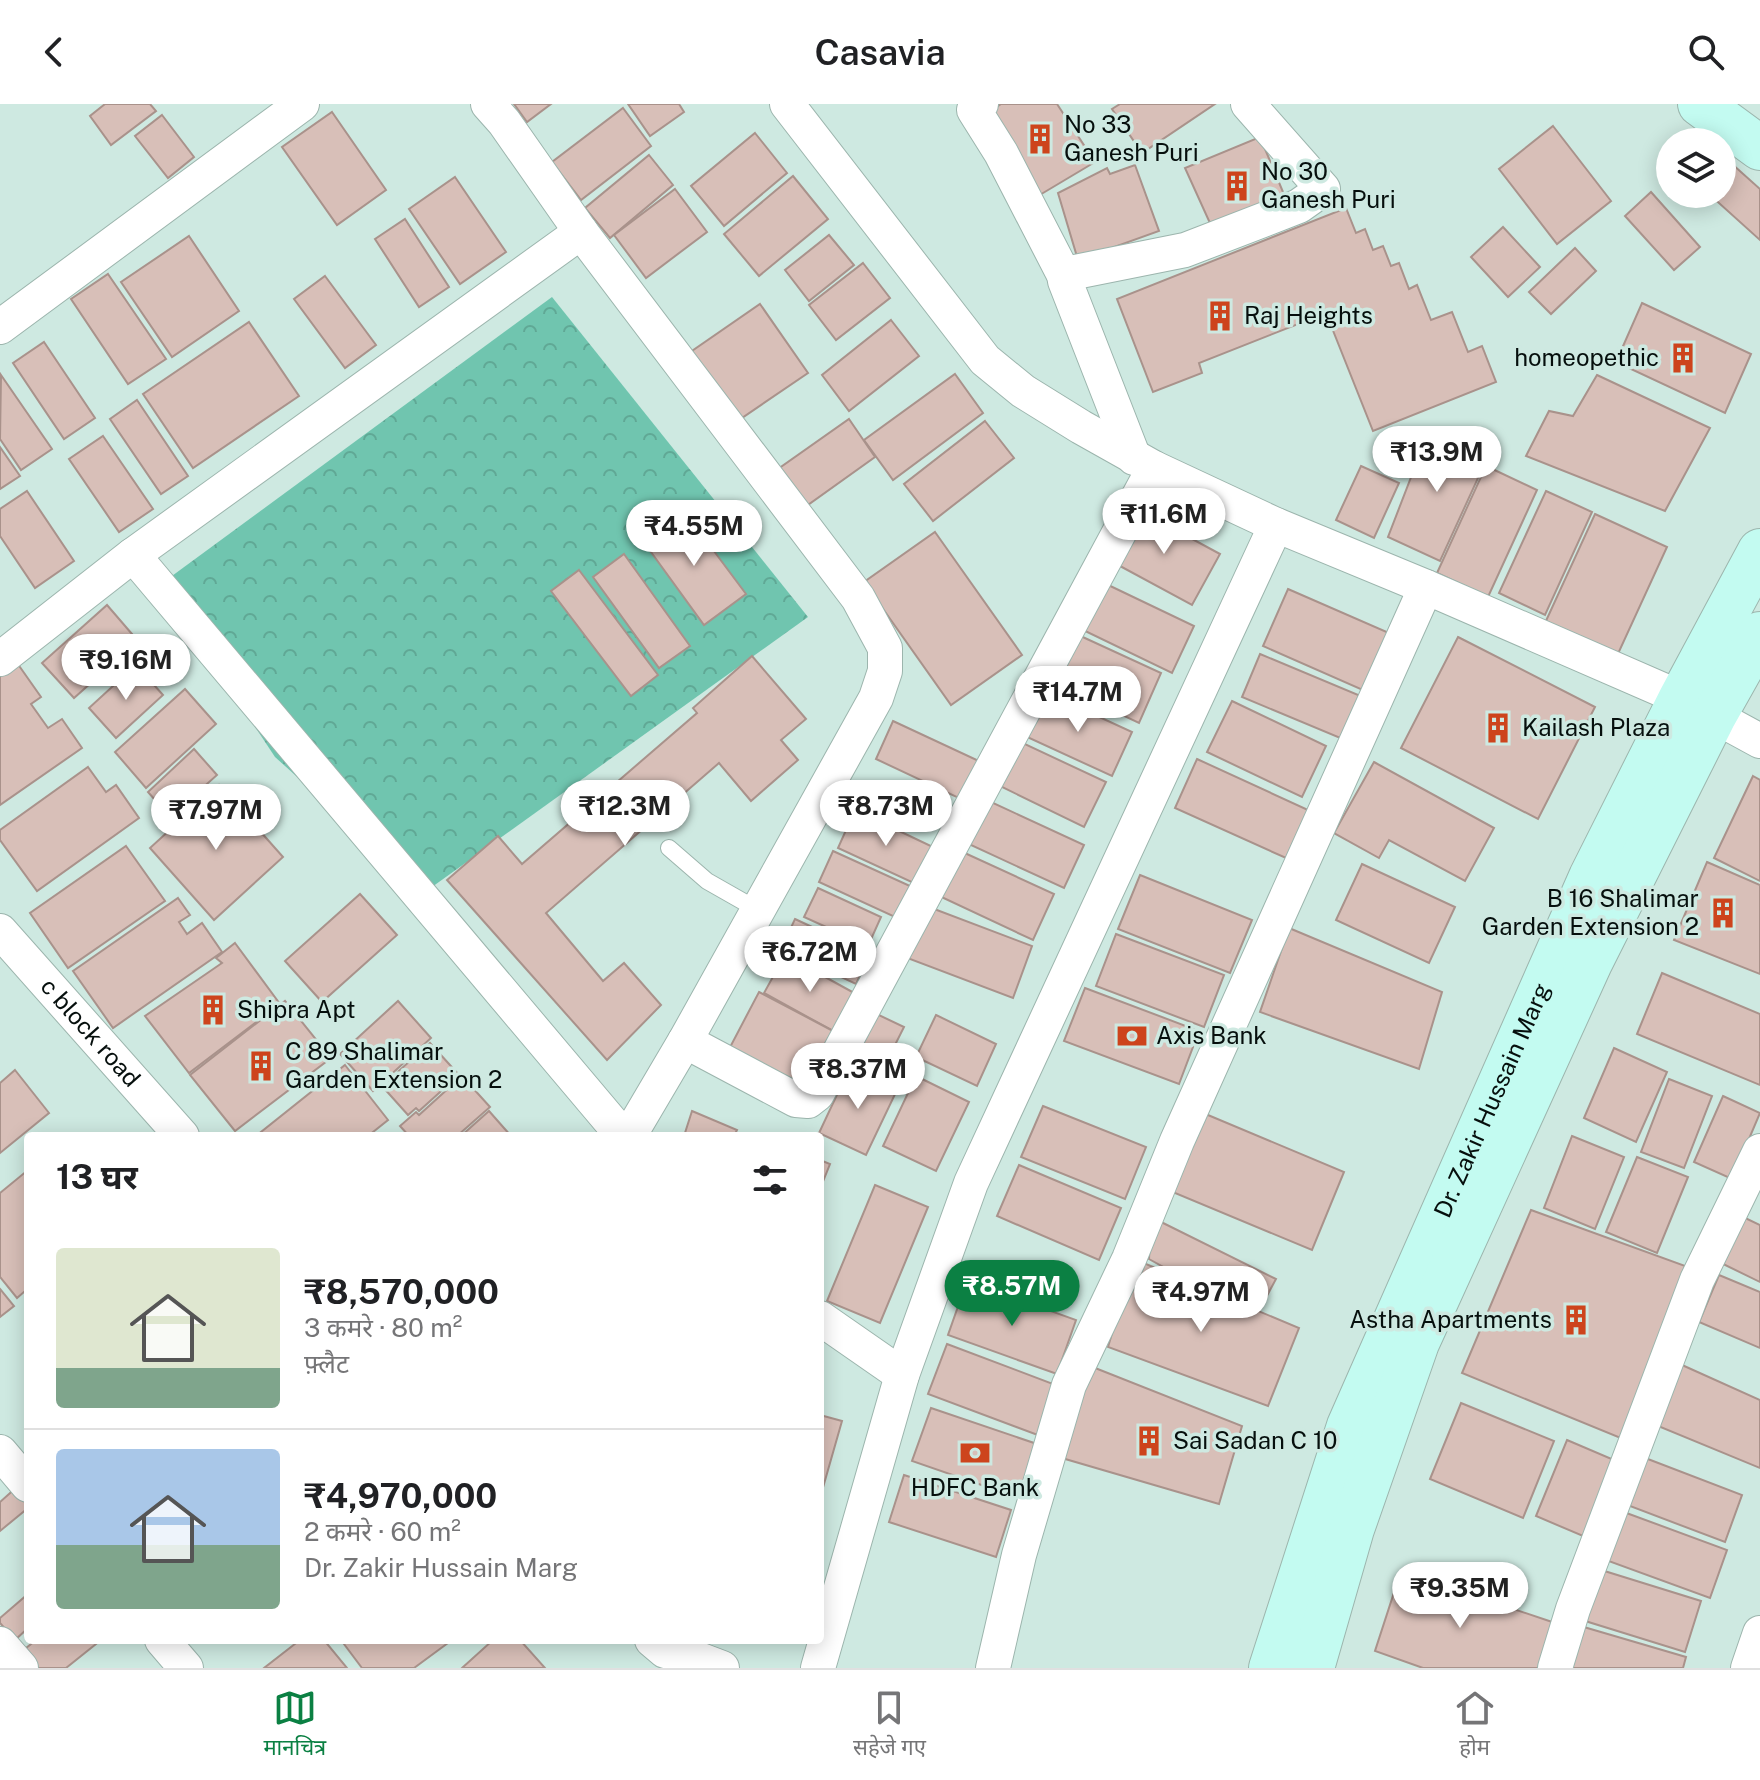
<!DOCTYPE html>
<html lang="hi">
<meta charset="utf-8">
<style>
body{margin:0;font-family:"Public Sans","Noto Sans Devanagari",sans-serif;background:#f2f2f2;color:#202124;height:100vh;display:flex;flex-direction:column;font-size:30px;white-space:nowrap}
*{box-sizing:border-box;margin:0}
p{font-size:26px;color:#757577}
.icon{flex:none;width:44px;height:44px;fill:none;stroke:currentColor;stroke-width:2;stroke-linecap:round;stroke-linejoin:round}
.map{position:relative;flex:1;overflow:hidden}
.panel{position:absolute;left:24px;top:1028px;width:800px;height:512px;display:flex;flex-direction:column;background:#fff;border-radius:8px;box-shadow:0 4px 20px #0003}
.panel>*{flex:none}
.fabs{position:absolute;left:1656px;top:24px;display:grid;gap:16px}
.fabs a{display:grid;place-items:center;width:80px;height:80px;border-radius:50%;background:#fff;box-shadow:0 4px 20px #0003;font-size:40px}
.price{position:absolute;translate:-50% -68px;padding:0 18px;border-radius:28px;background:#fff;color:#222;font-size:26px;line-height:52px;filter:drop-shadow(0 2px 4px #0008)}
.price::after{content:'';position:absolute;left:50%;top:48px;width:24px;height:18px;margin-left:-12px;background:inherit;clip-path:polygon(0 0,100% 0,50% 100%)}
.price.current{background:#0b8043;color:#fff}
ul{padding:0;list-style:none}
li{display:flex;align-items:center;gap:24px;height:200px;padding:0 32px}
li+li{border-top:2px solid #e0e0e0}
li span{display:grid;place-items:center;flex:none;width:224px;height:160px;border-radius:8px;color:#555}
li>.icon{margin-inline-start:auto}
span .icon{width:96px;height:96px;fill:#fffc;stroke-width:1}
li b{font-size:34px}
h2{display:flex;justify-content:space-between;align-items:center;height:96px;padding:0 32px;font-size:34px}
header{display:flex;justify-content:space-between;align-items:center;height:104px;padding:0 32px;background:#fff;font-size:36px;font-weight:600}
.dock{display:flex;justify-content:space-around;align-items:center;height:112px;border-top:2px solid #e0e0e0;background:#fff;font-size:22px;color:#757577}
.dock a{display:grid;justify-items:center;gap:4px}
.dock .current{color:#0b8043}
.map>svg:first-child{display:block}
</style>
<header><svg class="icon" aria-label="back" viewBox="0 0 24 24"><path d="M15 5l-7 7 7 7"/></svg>Casavia<svg class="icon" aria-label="search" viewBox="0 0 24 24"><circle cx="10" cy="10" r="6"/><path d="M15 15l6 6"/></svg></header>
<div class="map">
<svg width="1760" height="1564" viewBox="0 0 1760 1564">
<defs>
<pattern id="park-crowns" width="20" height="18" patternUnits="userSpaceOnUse" patternTransform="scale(2)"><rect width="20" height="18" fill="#70c5af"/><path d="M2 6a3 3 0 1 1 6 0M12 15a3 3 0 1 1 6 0" fill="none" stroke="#60a895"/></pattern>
</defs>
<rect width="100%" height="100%" fill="#cee9e1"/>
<path fill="url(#park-crowns)" d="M552 193 808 513 425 788 275 653 161 480Z"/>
<g fill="#d8bfb8" stroke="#a9928b" stroke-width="2">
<path d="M105 0H150L156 7 111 41 90 12Z"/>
<path d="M514 0H551L527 18Z"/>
<path d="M628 0H679L684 8 650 32Z"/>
<path d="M1001 0H1057L1095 58 1038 92 984 12Z"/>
<path d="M1120 0H1215L1142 49 1112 5Z"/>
<path d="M623 4 651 42 581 96 552 58Z"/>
<path d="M332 8 386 86 337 121 282 43Z"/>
<path d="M162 11 194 53 168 74 135 32Z"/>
<path d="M1553 22 1611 97 1557 140 1499 65Z"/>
<path d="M755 29 787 69 724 122 691 82Z"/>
<path d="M1260 33 1288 100 1214 128 1185 64Z"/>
<path d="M649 51 673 81 610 134 585 104Z"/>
<path d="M1722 51 1760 85V136L1709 90H1722Z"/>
<path d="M1135 61 1159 127 1078 156 1058 89 1107 64 1110 70Z"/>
<path d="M793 72 828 115 759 172 724 130Z"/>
<path d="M455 73 506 148 460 180 409 105Z"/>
<path d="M675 85 707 128 646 174 614 131Z"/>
<path d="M1651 88 1700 143 1674 166 1625 112Z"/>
<path d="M1346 104 1356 129 1365 125 1373 146 1383 142 1391 162 1399 159 1409 185 1417 181 1431 216 1452 208 1468 248 1482 242 1496 278 1373 327 1326 209 1199 259 1202 269 1153 288 1117 195Z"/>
<path d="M405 115 449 183 419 203 375 135Z"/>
<path d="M1503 123 1540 163 1508 193 1471 153Z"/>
<path d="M829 131 854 161 809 197 785 166Z"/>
<path d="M189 132 239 207 172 253 121 178Z"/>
<path d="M1575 144 1596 167 1551 210 1529 188Z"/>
<path d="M863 159 890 194 836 236 809 201Z"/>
<path d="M108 170 166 255 128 280 71 195Z"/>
<path d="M325 172 376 241 345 264 294 195Z"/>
<path d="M1642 199 1751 250 1725 309 1616 258Z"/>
<path d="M760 200 808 269 736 318 689 249Z"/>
<path d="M891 216 919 252 849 307 822 271Z"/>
<path d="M249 218 299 292 193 364 143 290Z"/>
<path d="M44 238 95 314 64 335 13 259Z"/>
<path d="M955 270 983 309 893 376 864 336Z"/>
<path d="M1 271 52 345 21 366 0 335Z"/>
<path d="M1597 271 1710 324 1665 407 1526 352 1549 307 1573 312Z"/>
<path d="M137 296 188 372 161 390 110 315Z"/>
<path d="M849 315 875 353 805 403 778 365Z"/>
<path d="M985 317 1014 354 933 417 904 380Z"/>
<path d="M1430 324 1489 350 1440 457 1388 433Z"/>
<path d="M103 332 153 405 119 428 69 355Z"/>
<path d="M0 343 20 372 0 385Z"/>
<path d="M1361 362 1399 379 1374 434 1336 416Z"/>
<path d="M1486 362 1537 386 1488 493 1437 469Z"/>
<path d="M27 387 74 457 35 484 0 432V405Z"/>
<path d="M1546 387 1592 408 1545 511 1499 489Z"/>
<path d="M1135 404 1220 450 1192 501 1107 455Z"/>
<path d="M684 407 746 490 704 521 643 437Z"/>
<path d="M1595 410 1667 443 1617 552 1545 519Z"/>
<path d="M935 428 1022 551 951 601 864 478Z"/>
<path d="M624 450 690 542 659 564 593 473Z"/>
<path d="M579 466 658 571 631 592 551 487Z"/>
<path d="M1104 479 1194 522 1172 569 1081 525Z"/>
<path d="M1288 485 1389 529 1365 587 1263 542Z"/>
<path d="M107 501 138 537 74 594 42 559Z"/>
<path d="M1074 529 1161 569 1139 619 1052 578Z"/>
<path d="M1458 533 1595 603 1538 715 1401 644Z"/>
<path d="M1260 550 1363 593 1345 636 1242 593Z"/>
<path d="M752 552 806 615 781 636 798 656 751 697 719 659 546 809 603 877 624 859 661 901 607 956 447 776 498 732 522 760 697 609 693 604Z"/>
<path d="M15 556 41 593 31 600 48 624 62 615 82 644 0 701V566Z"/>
<path d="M136 561 163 591 116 634 89 604Z"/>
<path d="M185 585 216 620 146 684 115 648Z"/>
<path d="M1045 588 1132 628 1112 672 1025 632Z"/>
<path d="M1232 597 1326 642 1302 693 1207 648Z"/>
<path d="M893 617 981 658 963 696 876 655Z"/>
<path d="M1016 636 1106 678 1084 723 996 680Z"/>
<path d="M194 645 217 671 170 713 148 688Z"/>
<path d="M1197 655 1308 706 1286 754 1175 704Z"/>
<path d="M1374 658 1494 724 1465 777 1389 736 1379 754 1334 729Z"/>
<path d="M88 663 106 688 116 681 139 714 37 787 0 736V726Z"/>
<path d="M1753 672 1760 676V777L1714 754Z"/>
<path d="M219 681 283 753 214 816 150 744Z"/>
<path d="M978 692 1084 741 1064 784 958 735Z"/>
<path d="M855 706 935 744 918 781 838 744Z"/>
<path d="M126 742 165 797 68 864 30 809Z"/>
<path d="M956 745 1054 790 1033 836 935 790Z"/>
<path d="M833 747 910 782 895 813 819 778Z"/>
<path d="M1707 758 1760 781V870L1674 836Z"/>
<path d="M1362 760 1455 803 1429 859 1336 816Z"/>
<path d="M1140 771 1252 816 1230 869 1118 825Z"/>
<path d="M818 784 881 813 868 842 804 813Z"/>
<path d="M360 790 397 831 322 898 285 857Z"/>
<path d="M178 794 190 811 179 818 187 830 202 819 222 848 113 924 73 867Z"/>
<path d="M921 800 1032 842 1013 894 902 852Z"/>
<path d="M795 815 870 850 856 880 781 845Z"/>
<path d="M1289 824 1442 888 1419 965 1260 908Z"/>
<path d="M1116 830 1224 871 1204 923 1096 882Z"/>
<path d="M235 839 280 900 189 969 145 912 222 859 216 854Z"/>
<path d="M785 851 856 890 835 928 764 889Z"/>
<path d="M1662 869 1760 910V981L1637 930Z"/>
<path d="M1085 884 1199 927 1179 980 1064 937Z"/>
<path d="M759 888 835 928 802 987 727 949Z"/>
<path d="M285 897 331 954 235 1027 190 971Z"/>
<path d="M398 897 431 934 373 987 340 950Z"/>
<path d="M864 904 904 923 884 963 845 944Z"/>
<path d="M936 911 996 940 977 982 916 953Z"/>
<path d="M430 939 459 971 419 1007 416 1004 408 1011 382 982Z"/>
<path d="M1614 944 1667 968 1636 1038 1584 1014Z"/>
<path d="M345 961 388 1016 368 1032H256Z"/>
<path d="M850 963 897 986 866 1051 819 1029Z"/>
<path d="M15 966 49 1009 0 1049V979Z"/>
<path d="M462 972 490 1003 457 1032H409L400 1022 416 1008 419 1011Z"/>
<path d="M916 972 969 998 936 1067 883 1042Z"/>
<path d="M1669 975 1712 992 1684 1064 1641 1048Z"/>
<path d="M1723 992 1760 1009 1732 1075 1694 1058Z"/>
<path d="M1043 1002 1146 1043 1125 1095 1021 1053Z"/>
<path d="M1196 1006 1344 1068 1312 1146 1163 1084Z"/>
<path d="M489 1007 511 1032H461Z"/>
<path d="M692 1007 737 1026 734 1032H684Z"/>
<path d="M1572 1032 1624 1053 1595 1125 1544 1104Z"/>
<path d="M1637 1053 1688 1073 1657 1149 1606 1128Z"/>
<path d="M820 1056 830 1060 820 1085Z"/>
<path d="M1019 1061 1121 1104 1099 1156 997 1112Z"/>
<path d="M28 1066V1190L25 1187 17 1194 0 1173V1089Z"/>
<path d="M875 1081 928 1103 880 1219 827 1197Z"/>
<path d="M1531 1106 1688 1163 1623 1335 1462 1269Z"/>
<path d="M1741 1112 1760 1121V1178L1719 1158Z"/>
<path d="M1151 1113 1276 1175 1255 1214 1149 1155Z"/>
<path d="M1134 1155 1299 1224 1268 1302 1108 1243Z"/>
<path d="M1719 1171 1760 1188V1244L1699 1218Z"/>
<path d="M967 1177 1076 1216 1057 1270 948 1231Z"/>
<path d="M0 1185 14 1202 0 1213Z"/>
<path d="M947 1240 1061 1283 1043 1333 928 1290Z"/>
<path d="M1085 1260 1242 1322 1219 1400 1055 1352Z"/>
<path d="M1682 1261 1760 1296V1364L1658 1322Z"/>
<path d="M1461 1299 1554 1337 1523 1414 1430 1375Z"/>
<path d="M931 1304 1037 1340 1019 1394 912 1357Z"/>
<path d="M820 1311 842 1317 820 1394Z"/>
<path d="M1567 1336 1614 1356 1583 1432 1536 1412Z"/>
<path d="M1640 1352 1742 1391 1725 1438 1622 1399Z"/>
<path d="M904 1371 1011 1406 996 1453 889 1418Z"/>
<path d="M18 1382 28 1394V1404L0 1427V1398Z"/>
<path d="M1621 1407 1727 1446 1710 1494 1603 1455Z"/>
<path d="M1598 1465 1701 1497 1685 1548 1582 1516Z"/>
<path d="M1401 1467 1558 1520 1544 1564H1423L1375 1547Z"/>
<path d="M28 1490V1524L15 1536 0 1519V1514Z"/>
<path d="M1577 1521 1686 1553 1683 1564H1565Z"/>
<path d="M36 1536H101L66 1564H32L20 1549Z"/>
<path d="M300 1536H324L347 1564H264Z"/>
<path d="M341 1536H452L414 1564H362Z"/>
<path d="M493 1536H520L545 1564H462Z"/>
</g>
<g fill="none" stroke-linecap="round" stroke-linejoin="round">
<g stroke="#9cb5ad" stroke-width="18">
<path id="lane" d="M669 744 707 777 758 806"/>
</g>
<g stroke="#9cb5ad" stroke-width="36">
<g id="street">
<path d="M488 0 504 18 581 128 858 494 885 544V567L876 594 685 937 629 1032"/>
<path d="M787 0 985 256 1023 287 1081 323 1154 364 1276 421 1426 483 1681 594 1760 637"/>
<path d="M981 0 974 6 1001 49 1064 171 1065 177 1134 354"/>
<path d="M1064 171 1070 169 1185 146 1299 102 1323 85 1248 0"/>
<path d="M0 223 302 0"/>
<path d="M133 451 623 1032"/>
<path d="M0 555 133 451 581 128"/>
<path id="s1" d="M0 827 182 1032"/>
<path d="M685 937 796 996 808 997 817 990 1154 364"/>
<path d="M820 1214 902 1271"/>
<path d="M0 1348 28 1381"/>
<path d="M162 1536 186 1564"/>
<path d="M652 1536 665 1547 693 1553 722 1564"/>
<path d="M0 1540 21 1564"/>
<path d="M818 1564 902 1271 971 1079 1276 421"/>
<path d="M993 1564 1019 1451 1069 1281 1129 1155 1177 1037 1426 483"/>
<path d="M1555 1564 1573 1505 1697 1176 1760 1047"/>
<path d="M1748 1564 1760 1529"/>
</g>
</g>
<g stroke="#9cb5ad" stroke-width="46">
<g id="secondary">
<path d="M1700 0 1760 44"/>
<path id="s2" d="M1271 1564 1349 1322 1591 773 1681 594 1760 447"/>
<path d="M1312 1564 1352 1425 1417 1239 1590 859 1714 612 1760 530"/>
</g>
</g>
<use href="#lane" stroke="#fff" stroke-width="16"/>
<use href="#street" stroke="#fff" stroke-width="34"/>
<use href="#secondary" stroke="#c3fbf1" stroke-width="44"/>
</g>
<defs>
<g id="building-bare" transform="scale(2.4)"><path d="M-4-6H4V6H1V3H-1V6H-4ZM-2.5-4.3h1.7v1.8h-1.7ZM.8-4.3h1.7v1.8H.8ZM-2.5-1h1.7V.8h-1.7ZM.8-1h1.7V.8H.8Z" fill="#cd441c" stroke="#cee9e1" stroke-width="2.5" paint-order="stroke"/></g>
<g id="bank-bare" transform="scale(2.4)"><path d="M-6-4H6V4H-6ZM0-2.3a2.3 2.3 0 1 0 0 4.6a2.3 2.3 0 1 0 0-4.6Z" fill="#cd441c" stroke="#cee9e1" stroke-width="2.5" paint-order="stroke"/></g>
</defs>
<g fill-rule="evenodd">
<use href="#building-bare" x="1040" y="35"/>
<use href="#building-bare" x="1237" y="82"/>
<use href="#building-bare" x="1220" y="212"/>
<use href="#building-bare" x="1683" y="254"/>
<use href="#building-bare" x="1498" y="624"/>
<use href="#building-bare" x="1723" y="809"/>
<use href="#building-bare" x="213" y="906"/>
<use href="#bank-bare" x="1132" y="932"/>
<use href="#building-bare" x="261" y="962"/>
<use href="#building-bare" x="1576" y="1216"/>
<use href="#building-bare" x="1149" y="1337"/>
<use href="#bank-bare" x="975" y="1349"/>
</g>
<g text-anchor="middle" stroke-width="7" stroke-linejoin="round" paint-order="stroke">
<g font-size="24" fill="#060f0d" stroke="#cee9e1" text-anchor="start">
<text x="1064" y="29">No 33<tspan x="1064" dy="28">Ganesh Puri</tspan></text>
<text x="1261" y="76">No 30<tspan x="1261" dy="28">Ganesh Puri</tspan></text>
<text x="1244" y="220">Raj Heights</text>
<text x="1659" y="262" text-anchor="end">homeopethic</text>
<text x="1522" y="632">Kailash Plaza</text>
<text x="1699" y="803" text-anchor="end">B 16 Shalimar<tspan x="1699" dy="28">Garden Extension 2</tspan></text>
<text x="237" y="914">Shipra Apt</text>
<text x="1156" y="940">Axis Bank</text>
<text x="285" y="956">C 89 Shalimar<tspan x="285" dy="28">Garden Extension 2</tspan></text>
<text x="1552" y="1224" text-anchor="end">Astha Apartments</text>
<text x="1173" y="1345">Sai Sadan C 10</text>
<text x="975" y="1392" text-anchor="middle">HDFC Bank</text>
</g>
<g font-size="24" fill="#060f0d" stroke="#cee9e1">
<text dy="8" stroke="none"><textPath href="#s1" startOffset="136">c block road</textPath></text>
<text dy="8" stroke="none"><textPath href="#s2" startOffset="610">Dr. Zakir Hussain Marg</textPath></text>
</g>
</g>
</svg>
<div class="fabs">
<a><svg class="icon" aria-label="layers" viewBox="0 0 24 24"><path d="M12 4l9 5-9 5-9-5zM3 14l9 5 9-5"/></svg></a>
</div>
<b class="price" style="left:1437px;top:390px">₹13.9M</b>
<b class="price" style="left:1164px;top:452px">₹11.6M</b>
<b class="price" style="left:694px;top:464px">₹4.55M</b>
<b class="price" style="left:126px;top:598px">₹9.16M</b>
<b class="price" style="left:1078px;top:630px">₹14.7M</b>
<b class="price" style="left:625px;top:744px">₹12.3M</b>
<b class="price" style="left:886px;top:744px">₹8.73M</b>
<b class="price" style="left:216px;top:748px">₹7.97M</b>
<b class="price" style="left:810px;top:890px">₹6.72M</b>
<b class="price" style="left:858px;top:1007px">₹8.37M</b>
<b class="price current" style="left:1012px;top:1224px">₹8.57M</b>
<b class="price" style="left:1201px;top:1230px">₹4.97M</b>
<b class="price" style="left:1460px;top:1526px">₹9.35M</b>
<section class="panel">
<h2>13 घर<svg class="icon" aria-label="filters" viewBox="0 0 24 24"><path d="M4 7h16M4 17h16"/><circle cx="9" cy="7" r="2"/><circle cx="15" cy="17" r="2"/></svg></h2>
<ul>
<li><span style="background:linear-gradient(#dfe7d0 75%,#7fa58c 0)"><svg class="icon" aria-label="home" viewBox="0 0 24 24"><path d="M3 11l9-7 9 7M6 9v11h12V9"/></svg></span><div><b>₹8,570,000</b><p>3 कमरे · 80 m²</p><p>फ़्लैट</p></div></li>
<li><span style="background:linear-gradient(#a9c7e8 60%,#7fa58c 0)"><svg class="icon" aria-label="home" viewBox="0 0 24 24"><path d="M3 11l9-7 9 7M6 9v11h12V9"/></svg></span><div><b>₹4,970,000</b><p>2 कमरे · 60 m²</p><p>Dr. Zakir Hussain Marg</p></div></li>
</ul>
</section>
</div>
<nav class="dock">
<a class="current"><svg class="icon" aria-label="map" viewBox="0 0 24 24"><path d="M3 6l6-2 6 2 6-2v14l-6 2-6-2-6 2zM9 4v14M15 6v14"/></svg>मानचित्र</a>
<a><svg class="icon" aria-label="saved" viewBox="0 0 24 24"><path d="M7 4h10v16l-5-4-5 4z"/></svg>सहेजे गए</a>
<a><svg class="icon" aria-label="home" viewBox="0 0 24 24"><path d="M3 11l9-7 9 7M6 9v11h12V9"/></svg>होम</a>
</nav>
